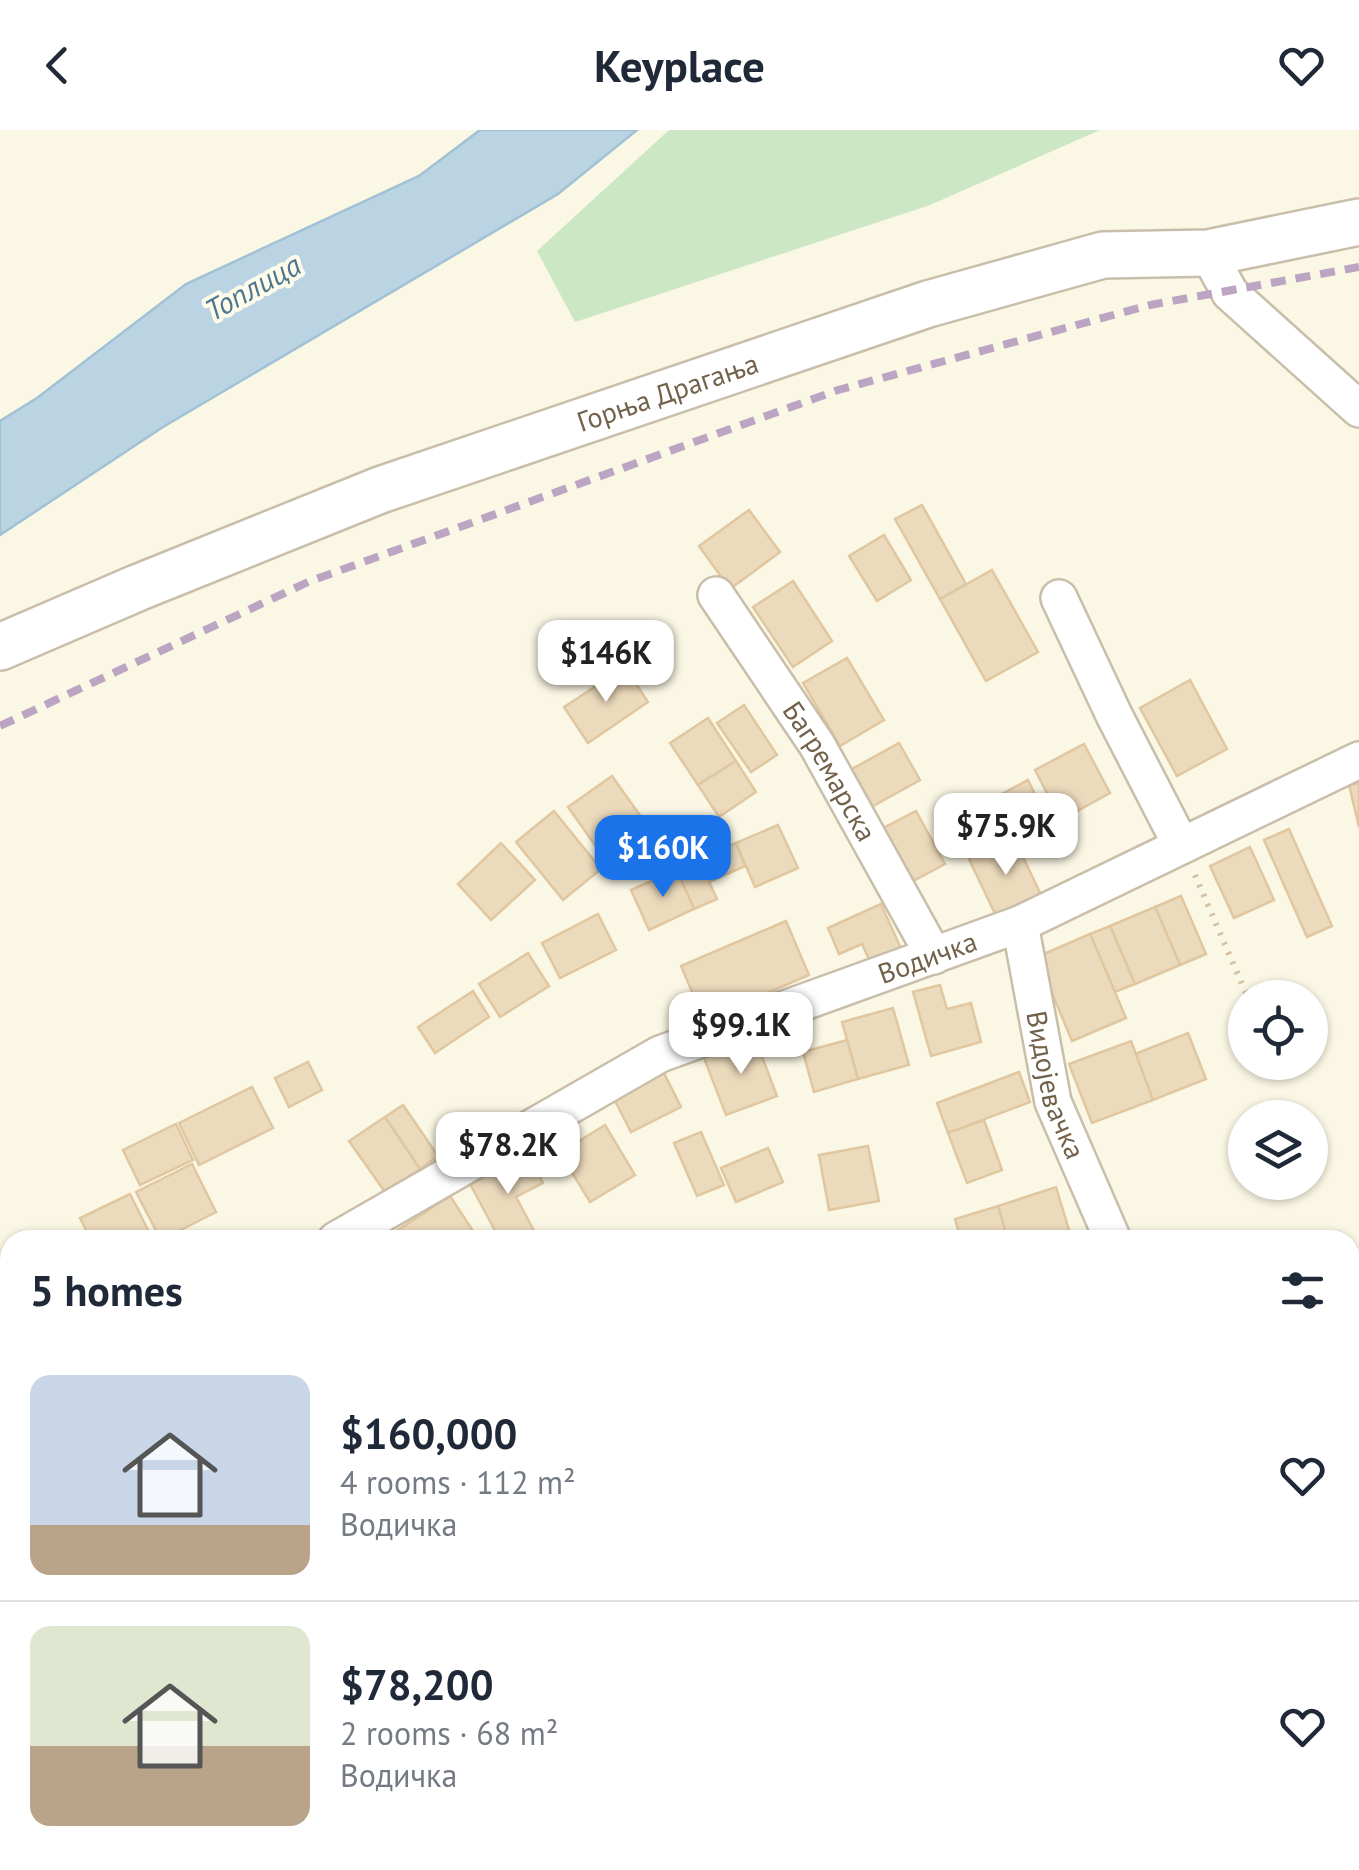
<!DOCTYPE html>
<meta charset="utf-8">
<style>
body{margin:0;font-family:"PT Sans",sans-serif;background:#f2f2f3;color:#1f2937;height:100vh;display:flex;flex-direction:column;font-size:38px;white-space:nowrap}
*{box-sizing:border-box;margin:0}
p{font-size:32px;color:#747a83}
.icon{flex:none;width:55px;height:55px;fill:none;stroke:currentColor;stroke-width:2;stroke-linecap:round;stroke-linejoin:round}
.map{position:relative;flex:1;overflow:hidden}
.side{position:absolute;left:0px;top:1100px;width:1360px;height:640px;display:flex;flex-direction:column;background:#fff;border-radius:30px 30px 0 0;box-shadow:0 2px 8px #0004}
.side>*{flex:none}
.controls{position:absolute;left:1228px;top:850px;display:grid;gap:20px}
.controls a{display:grid;place-items:center;width:100px;height:100px;border-radius:50%;background:#fff;box-shadow:0 2px 8px #0004;font-size:50px}
.price{position:absolute;translate:-50% -85px;padding:0 22px;border-radius:20px;background:#fff;color:#222;font-size:32px;line-height:65px;filter:drop-shadow(0 2px 5px #0008)}
.price::after{content:'';position:absolute;left:50%;top:60px;width:30px;height:22px;margin-left:-15px;background:inherit;clip-path:polygon(0 0,100% 0,50% 100%)}
.price.current{background:#1a73e8;color:#fff}
ul{padding:0;list-style:none}
li{display:flex;align-items:center;gap:30px;height:250px;padding:0 30px}
li+li{border-top:2px solid #e0e1e3}
li span{display:grid;place-items:center;flex:none;width:280px;height:200px;border-radius:20px;color:#555}
li>.icon{margin-inline-start:auto}
span .icon{width:120px;height:120px;fill:#fffc;stroke-width:1}
li b{font-size:42px}
h2{display:flex;justify-content:space-between;align-items:center;height:120px;padding:0 30px;font-size:42px}
header{display:flex;justify-content:space-between;align-items:center;height:130px;padding:0 30px;background:#fff;font-size:45px;font-weight:700}
.map>svg:first-child{display:block}
</style>
<header><svg class="icon" aria-label="back" viewBox="0 0 24 24"><path d="M15 5l-7 7 7 7"/></svg>Keyplace<svg class="icon" aria-label="heart" viewBox="0 0 24 24"><path d="M12 20l-8-8c-3-5 5-10 8-4 3-6 11-1 8 4z"/></svg></header>
<div class="map">
<svg width="1359" height="1740" viewBox="0 0 1359 1740">
<rect width="100%" height="100%" fill="#fbf7e5"/>
<path fill="#cbe7c4" d="M669 0H1100L930 75 575 192 537 121Z"/>
<g fill="#bbd4e3" stroke="#a1c1d4" stroke-width="2.5">
<path d="M480 0H637L558 64 163 297 0 405V291L37 268 186 154 419 46Z"/>
<path d="M1350 1652H1359V1740H980L1006 1730H1350Z"/>
</g>
<g fill="#ecdabc" stroke="#e0c7a0" stroke-width="2.5">
<path d="M922 375 966 454 940 469 895 389Z"/>
<path d="M749 380 780 422 730 459 699 416Z"/>
<path d="M884 405 911 450 877 471 849 426Z"/>
<path d="M992 440 1038 522 986 551 940 469Z"/>
<path d="M793 451 832 511 793 537 753 477Z"/>
<path d="M847 528 884 590 840 616 803 553Z"/>
<path d="M625 537 648 572 588 613 564 577Z"/>
<path d="M1190 550 1227 619 1177 646 1140 578Z"/>
<path d="M744 575 777 625 751 642 717 593Z"/>
<path d="M708 588 736 631 698 655 670 613Z"/>
<path d="M899 613 920 650 864 681 843 644Z"/>
<path d="M1084 614 1110 663 1061 690 1035 640Z"/>
<path d="M736 631 756 662 719 687 698 655Z"/>
<path d="M612 646 651 701 607 732 568 677Z"/>
<path d="M1028 650 1048 691 1014 708 994 668Z"/>
<path d="M1359 653V697L1349 655Z"/>
<path d="M554 681 601 739 563 770 516 712Z"/>
<path d="M916 681 945 734 900 758 872 704Z"/>
<path d="M778 695 798 738 755 757 736 713Z"/>
<path d="M1289 699 1332 796 1307 807 1264 710Z"/>
<path d="M1014 708 1042 767 997 788 969 729Z"/>
<path d="M501 713 535 750 491 790 458 754Z"/>
<path d="M736 713 745 736 709 752 699 730Z"/>
<path d="M1250 717 1274 770 1234 788 1210 736Z"/>
<path d="M699 730 717 769 694 779 677 740Z"/>
<path d="M677 740 694 779 649 800 631 760Z"/>
<path d="M1181 766 1206 824 1180 835 1155 777Z"/>
<path d="M881 774 903 823 872 836 862 814 839 824 828 798Z"/>
<path d="M1155 777 1180 835 1135 854 1110 796Z"/>
<path d="M598 784 616 820 560 848 542 813Z"/>
<path d="M786 791 809 845 704 890 681 836Z"/>
<path d="M1110 796 1135 854 1115 862 1090 804Z"/>
<path d="M1090 804 1126 888 1072 911 1037 827Z"/>
<path d="M528 823 549 856 500 887 479 854Z"/>
<path d="M940 855 947 879 971 873 981 912 931 926 913 862Z"/>
<path d="M473 861 489 887 435 923 418 897Z"/>
<path d="M893 878 909 935 858 949 842 892Z"/>
<path d="M1188 903 1206 949 1153 970 1135 924Z"/>
<path d="M755 908 777 966 726 985 704 928Z"/>
<path d="M847 910 858 949 814 962 803 922Z"/>
<path d="M1131 911 1153 970 1092 993 1069 934Z"/>
<path d="M308 932 322 960 289 977 275 948Z"/>
<path d="M659 933 681 977 631 1002 609 959Z"/>
<path d="M1019 942 1030 972 948 1003 937 973Z"/>
<path d="M252 957 273 998 199 1035 179 993Z"/>
<path d="M403 975 438 1026 420 1039 385 987Z"/>
<path d="M385 987 420 1039 385 1062 349 1011Z"/>
<path d="M984 990 1002 1040 967 1053 948 1003Z"/>
<path d="M176 994 193 1030 140 1055 123 1020Z"/>
<path d="M605 995 635 1045 590 1072 560 1023Z"/>
<path d="M701 1002 724 1055 697 1066 674 1013Z"/>
<path d="M868 1016 879 1071 829 1080 819 1025Z"/>
<path d="M768 1018 783 1052 736 1072 721 1038Z"/>
<path d="M526 1021 543 1053 516 1067 539 1110H500L469 1052Z"/>
<path d="M192 1034 216 1082 161 1110 136 1062Z"/>
<path d="M1056 1057 1069 1100 1036 1110H1008L998 1076Z"/>
<path d="M130 1064 153 1110H91L80 1088Z"/>
<path d="M450 1066 477 1107 473 1110H400L395 1102Z"/>
<path d="M998 1076 1008 1110H961L955 1089Z"/>
</g>
<g fill="none" stroke-linecap="round" stroke-linejoin="round">
<g stroke="#c9beaa" stroke-width="40">
<g id="minor">
<path d="M1208 123 1230 163 1359 279"/>
<path id="s1" d="M716 465 817 615 934 826"/>
<path d="M1059 468 1114 585 1181 715"/>
<path id="s2" d="M1020 794 1053 972 1113 1110"/>
<path id="s3" d="M336 1110 660 924 1020 794 1359 630"/>
<path d="M0 1155 10 1158"/>
<path d="M874 1740 897 1730"/>
</g>
</g>
<g stroke="#c9beaa" stroke-width="50">
<g id="tertiary">
<path id="s4" d="M0 517 137 458 380 360 928 174 1103 125 1208 123 1359 92"/>
</g>
</g>
<g stroke="#d3c0a1" stroke-width="6" stroke-dasharray="2.5 8" stroke-linecap="butt">
<path d="M1195 745 1248 868"/>
<path d="M558 1730 562 1740"/>
</g>
<use href="#minor" stroke="#fff" stroke-width="35"/>
<use href="#tertiary" stroke="#fff" stroke-width="45"/>
<path stroke="#bca4c3" stroke-width="8" stroke-dasharray="15 10" stroke-linecap="butt" d="M0 596 308 452 838 260 1150 175 1359 137"/>
</g>
<g text-anchor="middle" stroke-width="8" stroke-linejoin="round" paint-order="stroke">
<g font-size="28" fill="#72624c" stroke="#fefbeb">
<text dy="10" stroke="none"><textPath href="#s4" startOffset="715">Горња Драгања</textPath></text>
<text dy="10" stroke="none"><textPath href="#s1" startOffset="210">Багремарска</textPath></text>
<text dy="10" stroke="none"><textPath href="#s3" startOffset="658">Водичка</textPath></text>
<text dy="10" stroke="none"><textPath href="#s2" startOffset="165">Видојевачка</textPath></text>
</g>
<g font-size="30" font-style="italic" fill="#4d7791" stroke="#fefbeb">
<text transform="translate(253 158) rotate(-29)" y="10">Топлица</text>
</g>
</g>
</svg>
<div class="controls">
<a><svg class="icon" aria-label="locate" viewBox="0 0 24 24"><circle cx="12" cy="12" r="6"/><path d="M12 2v4M12 18v4M2 12h4M18 12h4"/></svg></a>
<a><svg class="icon" aria-label="layers" viewBox="0 0 24 24"><path d="M12 4l9 5-9 5-9-5zM3 14l9 5 9-5"/></svg></a>
</div>
<b class="price" style="left:606px;top:575px">$146K</b>
<b class="price" style="left:1006px;top:748px">$75.9K</b>
<b class="price current" style="left:663px;top:770px">$160K</b>
<b class="price" style="left:741px;top:947px">$99.1K</b>
<b class="price" style="left:508px;top:1067px">$78.2K</b>
<section class="side">
<h2>5 homes<svg class="icon" aria-label="filters" viewBox="0 0 24 24"><path d="M4 7h16M4 17h16"/><circle cx="9" cy="7" r="2"/><circle cx="15" cy="17" r="2"/></svg></h2>
<ul>
<li><span style="background:linear-gradient(#c9d6e8 75%,#b9a48a 0)"><svg class="icon" aria-label="home" viewBox="0 0 24 24"><path d="M3 11l9-7 9 7M6 9v11h12V9"/></svg></span><div><b>$160,000</b><p>4 rooms · 112 m²</p><p>Водичка</p></div><svg class="icon" aria-label="heart" viewBox="0 0 24 24"><path d="M12 20l-8-8c-3-5 5-10 8-4 3-6 11-1 8 4z"/></svg></li>
<li><span style="background:linear-gradient(#dfe7d0 60%,#b9a48a 0)"><svg class="icon" aria-label="home" viewBox="0 0 24 24"><path d="M3 11l9-7 9 7M6 9v11h12V9"/></svg></span><div><b>$78,200</b><p>2 rooms · 68 m²</p><p>Водичка</p></div><svg class="icon" aria-label="heart" viewBox="0 0 24 24"><path d="M12 20l-8-8c-3-5 5-10 8-4 3-6 11-1 8 4z"/></svg></li>
</ul>
</section>
</div>
